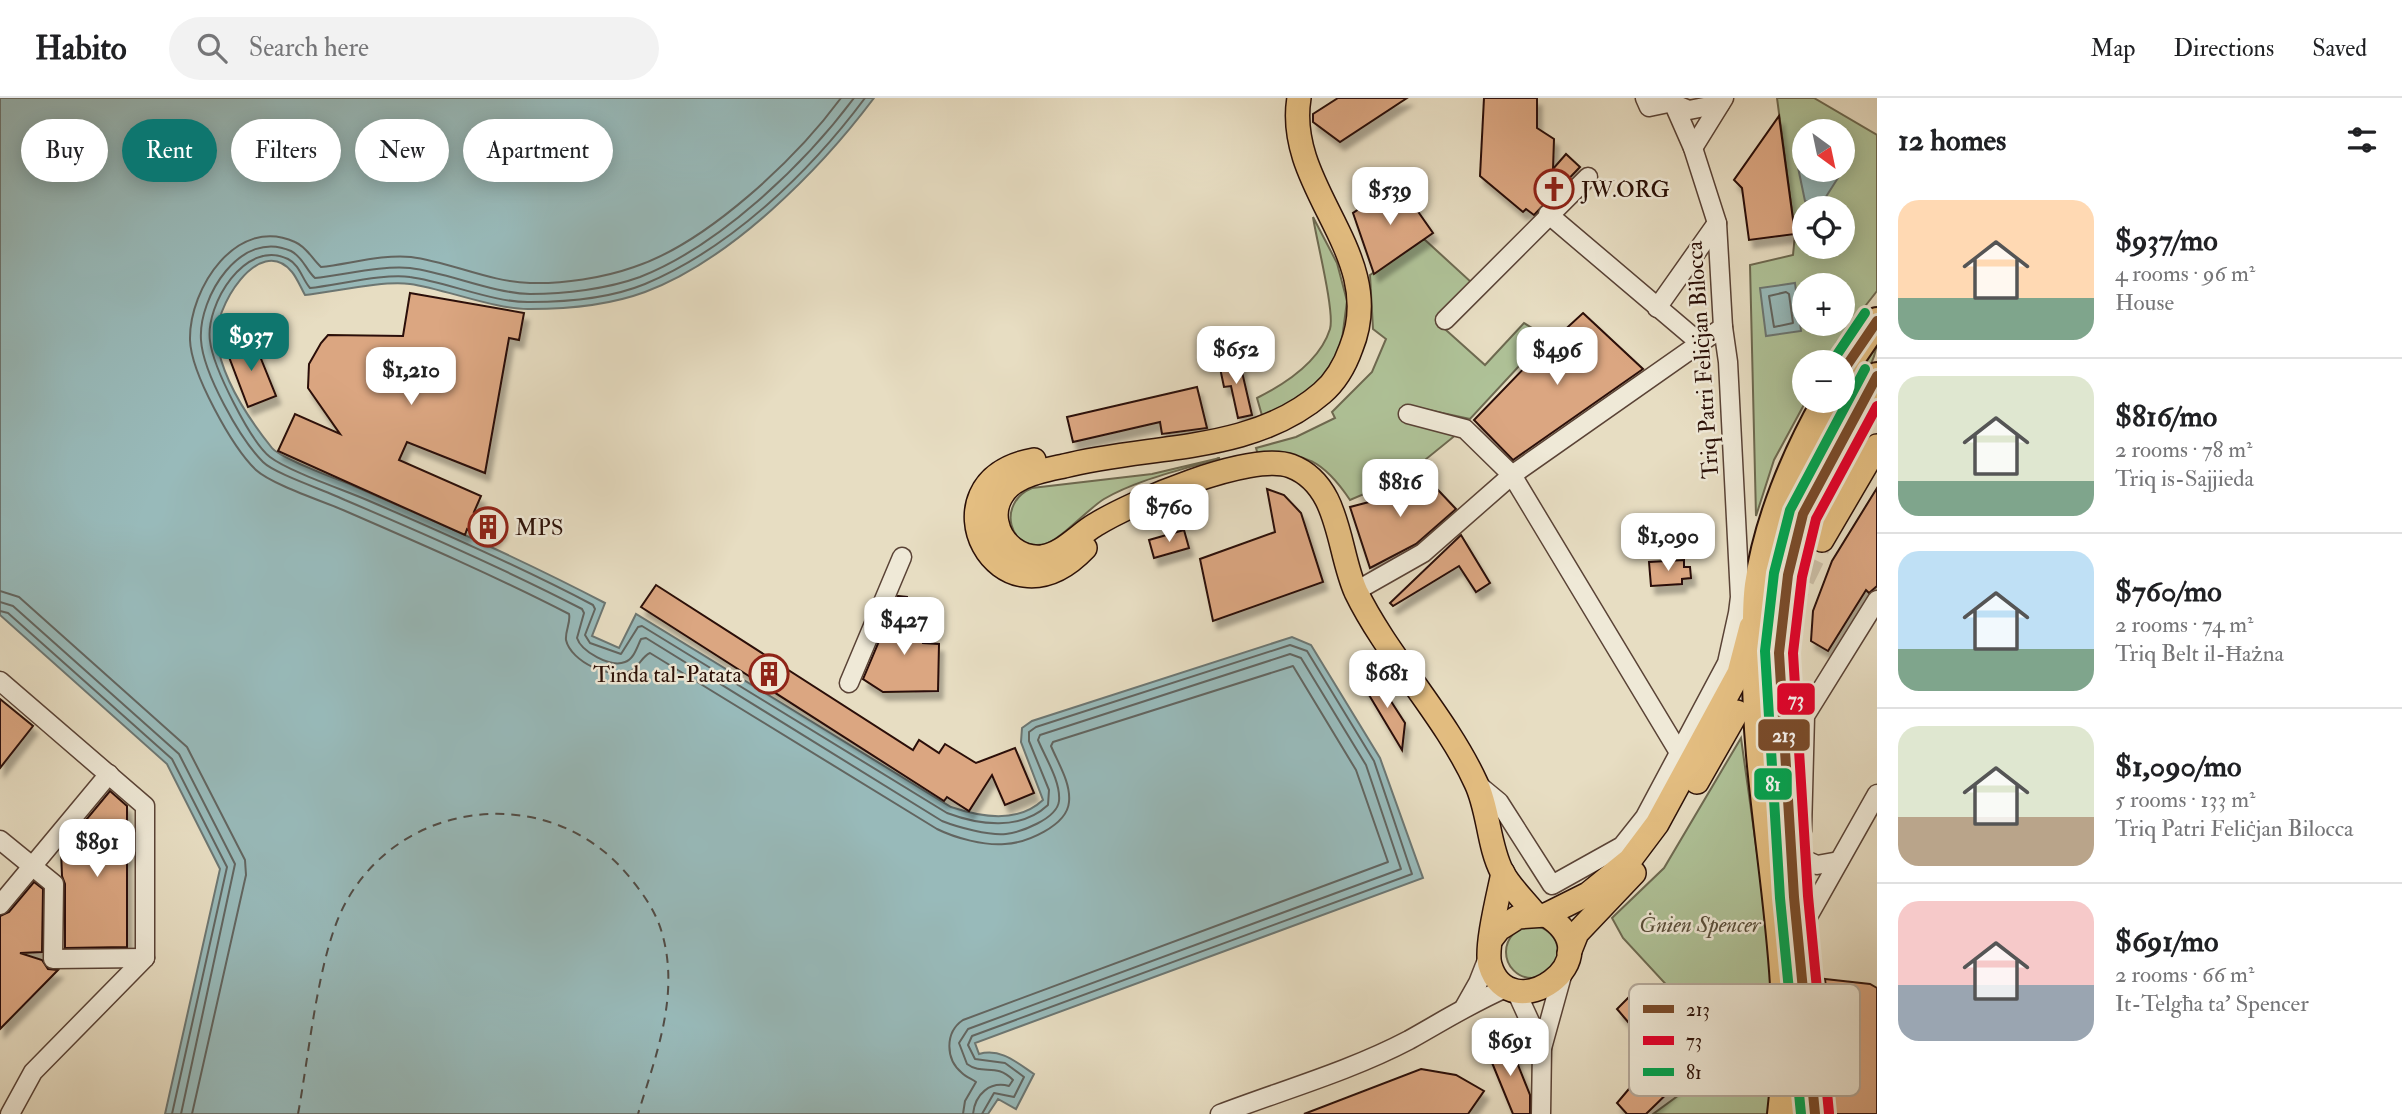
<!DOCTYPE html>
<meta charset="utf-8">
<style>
body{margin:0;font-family:"IM FELL Double Pica",serif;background:#f2f2f2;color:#202124;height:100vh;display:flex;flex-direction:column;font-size:26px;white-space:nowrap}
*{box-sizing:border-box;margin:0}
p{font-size:23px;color:#757577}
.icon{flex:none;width:38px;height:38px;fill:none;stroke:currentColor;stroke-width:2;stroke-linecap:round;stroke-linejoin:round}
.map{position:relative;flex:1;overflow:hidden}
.details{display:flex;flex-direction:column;background:#fff;width:525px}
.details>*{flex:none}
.top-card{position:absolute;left:21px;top:21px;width:665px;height:63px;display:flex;gap:14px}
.needle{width:46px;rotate:147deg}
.tools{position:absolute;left:1792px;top:21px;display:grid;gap:14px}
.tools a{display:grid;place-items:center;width:63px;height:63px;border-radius:50%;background:#fff;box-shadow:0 4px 18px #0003;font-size:35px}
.price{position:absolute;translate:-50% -60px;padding:0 16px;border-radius:14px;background:#fff;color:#222;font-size:23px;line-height:46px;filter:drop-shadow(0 2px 4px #0008)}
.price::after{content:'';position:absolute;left:50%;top:42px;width:21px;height:16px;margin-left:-10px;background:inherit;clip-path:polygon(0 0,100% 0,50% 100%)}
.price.current{background:#0f766e;color:#fff}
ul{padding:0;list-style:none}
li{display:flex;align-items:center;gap:21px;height:175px;padding:0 21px}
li+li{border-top:2px solid #e0e0e0}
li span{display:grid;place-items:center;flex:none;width:196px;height:140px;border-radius:21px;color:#555}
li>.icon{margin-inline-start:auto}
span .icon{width:84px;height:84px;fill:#fffc;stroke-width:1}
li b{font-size:30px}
h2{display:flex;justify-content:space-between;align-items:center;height:84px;padding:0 21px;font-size:30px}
.chip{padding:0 24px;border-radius:32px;background:#fff;box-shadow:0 4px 18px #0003;font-size:24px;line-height:63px}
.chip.current{background:#0f766e;color:#fff}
header{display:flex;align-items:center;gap:42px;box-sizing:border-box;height:98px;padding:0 35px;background:#fff;border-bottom:2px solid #e0e0e0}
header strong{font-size:33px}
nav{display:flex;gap:38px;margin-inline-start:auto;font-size:24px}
.search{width:490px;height:63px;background:#f2f2f2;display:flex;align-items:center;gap:18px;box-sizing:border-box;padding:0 24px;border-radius:38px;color:#757577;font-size:26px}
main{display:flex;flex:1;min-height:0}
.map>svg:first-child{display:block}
</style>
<header>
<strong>Habito</strong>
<div class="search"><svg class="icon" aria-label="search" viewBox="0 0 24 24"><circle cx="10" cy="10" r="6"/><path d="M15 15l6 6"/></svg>Search here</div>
<nav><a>Map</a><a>Directions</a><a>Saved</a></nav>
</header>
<main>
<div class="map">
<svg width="1877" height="1016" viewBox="0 0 1877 1016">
<defs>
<filter id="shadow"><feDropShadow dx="4.5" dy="8" stdDeviation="2" flood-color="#0004"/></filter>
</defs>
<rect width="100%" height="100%" fill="#e7ddc2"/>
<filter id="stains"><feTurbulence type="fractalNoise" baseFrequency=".00286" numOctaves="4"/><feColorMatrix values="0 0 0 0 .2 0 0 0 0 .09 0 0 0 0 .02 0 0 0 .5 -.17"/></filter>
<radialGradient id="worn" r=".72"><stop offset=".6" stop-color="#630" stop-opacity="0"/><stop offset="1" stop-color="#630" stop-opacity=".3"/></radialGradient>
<g fill="#afc298" stroke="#6d6950" stroke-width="2" fill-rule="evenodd">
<path d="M1777 0H1814L1877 37V193L1837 244 1826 264H1804L1806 303 1774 362 1756 418 1750 167 1793 157 1795 136ZM1804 33H1843V72H1804ZM1804 110H1843V149H1804ZM1804 187H1843V226H1804Z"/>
<path d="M1313 119 1337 165 1347 203 1341 249 1319 286 1263 321 1257 300C1285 286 1320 263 1330 231 1335 214 1316 140 1313 119Z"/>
<path d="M1424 141 1471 184 1437 224 1485 267 1524 225 1546 239 1470 321 1410 308 1457 336 1404 379 1350 402C1324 363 1305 353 1258 357L1256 350 1296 339 1335 320 1332 314 1372 274 1386 241 1373 231 1370 177Z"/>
<path d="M1877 240C1877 269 1856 286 1843 311 1804 384 1788 467 1765 546L1773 474 1787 416 1835 303H1843V291Z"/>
<path d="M1220 360C1183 372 1138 381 1104 401 1089 410 1058 444 1045 446 1009 455 996 405 1032 390L1152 376Z"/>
<path d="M1741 640 1770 848 1771 1016H1653L1690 989 1698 921 1623 840 1612 820 1664 770Z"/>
<circle cx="1532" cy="854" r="26"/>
</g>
<g fill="#98baba" stroke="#6c7672" stroke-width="2">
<path d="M0 0H874C820 72 731 162 645 194 610 207 567 211 530 211 497 212 445 191 410 186 384 182 332 194 305 197 301 190 297 180 292 174 259 134 212 212 217 243 222 282 248 320 272 350 281 361 338 381 354 388 439 425 523 462 605 505L592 538 619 550 636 516 951 709C981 719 1017 726 1043 702L1021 644 1022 630 1032 623 1292 539 1311 547 1380 660 1423 780 975 945 979 956C1001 950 1016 964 1034 976L1016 1011 998 1001 988 1016H165L220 771 167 666 0 517Z"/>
<path d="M1801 38 1804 40V72H1843L1822 105 1805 103 1795 55Z"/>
<path d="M1795 185 1801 233 1766 238 1760 190Z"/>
</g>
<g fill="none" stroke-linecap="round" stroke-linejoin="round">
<g stroke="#626560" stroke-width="2">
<path d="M841 0C796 61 707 145 634 169 603 180 563 186 530 185 490 184 450 164 411 159 383 156 349 166 321 169 312 161 307 149 295 144 237 117 189 190 190 242 191 275 232 349 256 372 271 386 322 403 343 412 419 445 495 478 569 516 571 524 565 533 566 542 571 564 611 582 631 573 639 569 642 558 650 555L937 731C955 740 985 748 1005 746 1026 745 1067 728 1069 704 1071 685 1058 665 1051 648L1053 644 1293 568 1356 672 1388 764 963 922C945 934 945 961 962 975 966 979 972 981 976 984L965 1003 963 1016"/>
<path d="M854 0C804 67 719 148 640 179 607 191 565 196 530 196 492 195 449 175 410 170 383 167 343 177 315 180 306 172 303 159 291 153 241 130 198 199 201 242 203 275 240 341 263 364 275 376 327 393 345 402 425 436 505 471 582 511L584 515 577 540C581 553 610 570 625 564 634 561 637 549 641 541L646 540 942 723C957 729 990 738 1006 736 1021 734 1057 721 1059 703 1061 684 1045 659 1038 642L1040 637 1290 556 1301 560 1366 667 1401 771 968 931 959 945 967 966C983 978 996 964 1013 982L1009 988C990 983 975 996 973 1016"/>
<path d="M865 0C810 74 731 150 645 186 611 200 566 204 530 204 494 205 447 184 410 179 385 175 338 187 310 190 302 181 300 167 288 161 245 140 205 207 210 243 213 269 250 343 270 359 288 373 344 392 367 402 444 435 519 468 593 507L595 511 585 537 590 545 621 556 638 529 642 528 947 715C979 727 1020 733 1048 707L1049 692 1029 643V634L1036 629 1290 547 1307 553 1374 663 1412 776 972 938 968 947 975 961 1005 965 1024 979 1014 999 994 995 982 1016"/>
<path d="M1786 194 1789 196 1793 225 1774 229 1769 198Z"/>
<path d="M0 493 19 499 187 649 245 762 246 777 192 1016"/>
<path d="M0 504 13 508 179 656 235 766 181 1016"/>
<path d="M0 513 8 515 172 661 227 769 172 1016"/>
</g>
<path stroke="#514c46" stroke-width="2" stroke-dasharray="9 7" stroke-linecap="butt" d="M298 1016C309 958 318 854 346 804 405 697 556 685 631 781 644 797 656 814 662 835 680 897 656 957 638 1016"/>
</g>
<g fill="#dba681" stroke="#2b1007" stroke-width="2" filter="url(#shadow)">
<path d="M1338 0H1407L1340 44 1313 24V16Z"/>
<path d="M1484 0H1537V30L1554 41 1553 71 1566 56 1580 69 1534 117 1526 111 1523 114 1480 78Z"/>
<path d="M1779 18 1795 136 1749 142 1742 90 1734 82Z"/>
<path d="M1398 85 1433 135 1374 176 1353 115Z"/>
<path d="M410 195 524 215 519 242 509 240 485 375 407 344 399 362 481 398 474 414 491 416 501 423 502 432 493 442H482L467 431 465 437 278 353 295 316 340 336 308 290 309 266 321 245 328 237 403 238Z"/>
<path d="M1583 215 1643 271 1513 362 1474 322 1532 262Z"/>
<path d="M253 241 276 298 248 309 226 251Z"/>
<path d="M1239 261 1252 317 1238 320 1231 288 1224 289 1219 265Z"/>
<path d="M1197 289 1207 330 1162 336 1160 324 1073 344 1067 319Z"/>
<path d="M1421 374 1456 411 1416 446 1370 470 1350 409 1392 398Z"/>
<path d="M1877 390V488L1869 495 1866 492 1828 553 1811 543 1813 513 1832 463Z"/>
<path d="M1267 391 1284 397 1301 415 1323 484 1213 523 1200 461 1275 434Z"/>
<path d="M1184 432 1189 450 1154 460 1149 442Z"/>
<path d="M1461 437 1490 485 1476 494 1459 468 1393 508 1390 505Z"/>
<path d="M1684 462V469H1690L1691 480 1682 481V486L1651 488 1649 464Z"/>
<path d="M656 487 913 652 919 642 939 655 945 646 976 665 1015 650 1034 695 1005 707 992 677 969 713 947 699 944 703 641 509Z"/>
<path d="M898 498 907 499 906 525 923 526V545L939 546 938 593 883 594 863 581Z"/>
<path d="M1376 580 1405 625 1402 652 1363 587Z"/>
<path d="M0 601 33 628 0 670Z"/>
<path d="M110 693 127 708V849L65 850V786L62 778 61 752Z"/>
<path d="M34 784 43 791 42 854 20 855 42 862 48 871 58 872 0 931V818L9 814Z"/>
<path d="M1825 881 1870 886 1877 890V1016H1831L1829 997 1837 987Z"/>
<path d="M1636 892 1683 938 1684 979 1646 1016H1627L1617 1005 1639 979 1641 939 1617 911Z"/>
<path d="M1508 942 1530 997V1016H1513L1486 950Z"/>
<path d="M1421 971 1456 977 1484 993 1468 1016H1304Z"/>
</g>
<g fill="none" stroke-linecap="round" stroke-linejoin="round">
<path stroke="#cbbea6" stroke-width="23" stroke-dasharray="23 11" stroke-linecap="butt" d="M1788 512 1822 442"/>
<g stroke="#5a4336" stroke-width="21">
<g id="minor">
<path d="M1645 0 1649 9 1673 4"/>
<path d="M1674 6 1689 12 1720 6"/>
<path d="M1693 50 1724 0"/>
<path d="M1548 116 1700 245"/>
<path d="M1657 210 1717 125"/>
<path d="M1445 222 1588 79"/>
<path d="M1408 316 1465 331 1512 377 1680 656"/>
<path d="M1356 493 1423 455 1512 377 1723 229"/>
<path d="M0 583 145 708V860L33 974 10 1016"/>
<path d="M849 585 902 459"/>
<path d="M1476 685 1499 704 1552 787 1622 748 1645 719 1727 565 1738 515 1740 499 1728 264 1723 229 1717 125 1693 50 1671 0"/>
<path d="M1802 733 1805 618 1877 502"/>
<path d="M0 742 54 786 53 861 145 860"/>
<path d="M1792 756 1817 767 1839 763"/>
<path d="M0 807 109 676"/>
<path d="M1801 838 1806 822 1877 696"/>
<path d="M1516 893 1542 950"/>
<path d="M1465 908 1478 885 1489 857"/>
<path d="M1220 1016C1283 992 1350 973 1409 942 1443 923 1471 905 1508 889"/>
<path d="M1541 1016 1542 950 1563 874"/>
</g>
</g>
<g stroke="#2b1007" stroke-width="26">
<g id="major">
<path d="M1299 0C1284 91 1389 157 1351 250 1345 267 1336 283 1322 295 1252 356 1149 346 1064 368 1050 371 1033 374 1020 381 1003 389 993 407 997 425 1001 446 1021 461 1042 459 1063 456 1078 437 1095 427 1132 404 1251 353 1291 368 1341 387 1337 452 1356 494 1387 558 1446 619 1476 685 1489 712 1488 747 1502 774 1510 789 1525 803 1536 817"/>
<path d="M1034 362C918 383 999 540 1085 450"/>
<path d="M1822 442 1877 348"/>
<path d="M1697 684 1737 614"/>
<path d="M1503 775C1499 795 1485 850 1490 867 1509 933 1617 861 1546 817"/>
<path d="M1492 840 1499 831 1518 819 1546 817 1588 796 1630 762 1657 726 1739 575 1751 529"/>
<path d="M1569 855 1577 835 1634 775"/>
</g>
</g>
<g stroke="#2b1007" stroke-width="30">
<g id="highway">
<path d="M1843 273 1877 223"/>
<path d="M1781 1016C1800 862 1753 710 1756 556 1756 533 1755 509 1758 487 1767 424 1795 357 1826 303"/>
<path d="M1815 1016 1794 799 1779 555 1788 477 1803 416 1877 278"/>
</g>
</g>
<use href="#minor" stroke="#efe9d7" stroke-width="18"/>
<use href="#major" stroke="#e4be81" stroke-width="23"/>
<use href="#highway" stroke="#e4be81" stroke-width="26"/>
<g stroke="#efe9d7" stroke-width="16">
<g id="bus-1">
<path d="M1843 273 1877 223"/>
<path d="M1815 1016 1794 799 1779 555 1788 477 1803 416 1877 278"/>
</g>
</g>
<g stroke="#efe9d7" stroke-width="16">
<path id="bus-2" d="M1829 1015 1808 798 1793 555 1802 479 1816 421 1877 308"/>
</g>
<g stroke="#efe9d7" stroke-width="16">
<g id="bus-3">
<path d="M1832 264 1865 215"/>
<path d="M1801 1016 1780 800 1765 553 1774 475 1790 412 1865 271"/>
</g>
</g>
<use href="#bus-1" stroke="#7a4b2a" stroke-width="10"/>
<use href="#bus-2" stroke="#e4002b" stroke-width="10"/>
<use href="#bus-3" stroke="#00a651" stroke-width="10"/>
</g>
<defs>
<g id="church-ring" transform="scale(2.0125)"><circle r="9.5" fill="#efe9d7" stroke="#8f2418" stroke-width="1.5"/><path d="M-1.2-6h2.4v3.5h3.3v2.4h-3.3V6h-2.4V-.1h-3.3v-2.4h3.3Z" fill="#8f2418"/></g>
<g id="building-ring" transform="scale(2.0125)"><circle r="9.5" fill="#efe9d7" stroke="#8f2418" stroke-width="1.5"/><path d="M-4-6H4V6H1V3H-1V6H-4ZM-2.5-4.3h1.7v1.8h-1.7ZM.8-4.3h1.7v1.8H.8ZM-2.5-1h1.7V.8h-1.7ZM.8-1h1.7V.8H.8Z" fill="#8f2418"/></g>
</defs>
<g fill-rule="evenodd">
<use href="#church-ring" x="1554" y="91"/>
<use href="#building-ring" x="488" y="429"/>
<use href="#building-ring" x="769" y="576"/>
</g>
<g text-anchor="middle" stroke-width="5" stroke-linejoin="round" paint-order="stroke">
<g font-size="23" fill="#2b1007" stroke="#efe9d7" text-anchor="start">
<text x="1581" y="99">JW.ORG</text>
<text x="515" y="437">MPS</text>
<text x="742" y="584" text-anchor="end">Tinda tal-Patata</text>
</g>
<g font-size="23" fill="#2b1007" stroke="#efe9d7">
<text transform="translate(1702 262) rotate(-94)" y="8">Triq Patri Feliċjan Bilocca</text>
</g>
<g font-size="23" font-style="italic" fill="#594e3a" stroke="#efe9d7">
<text x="1700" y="834">Ġnien Spencer</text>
</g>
</g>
<rect x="1629" y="886" width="231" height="112" rx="10" fill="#efe9d7" stroke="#b4a899" stroke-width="2"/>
<rect x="1643" y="907" width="31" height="8" fill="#7a4b2a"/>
<rect x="1643" y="938" width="31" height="9" fill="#e4002b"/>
<rect x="1643" y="970" width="31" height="8" fill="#00a651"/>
<g font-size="19" fill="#2b1007">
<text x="1686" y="918">213</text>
<text x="1686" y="949">73</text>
<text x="1686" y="981">81</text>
</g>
<g stroke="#efe9d7" stroke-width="2.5">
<rect x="1776" y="584" width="40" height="34" rx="7" fill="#e4002b"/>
<rect x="1757" y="620" width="54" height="34" rx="7" fill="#7a4b2a"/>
<rect x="1753" y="669" width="40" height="34" rx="7" fill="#00a651"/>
</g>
<g font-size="19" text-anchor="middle" font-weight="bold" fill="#fff">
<text x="1796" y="608">73</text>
<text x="1784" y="644">213</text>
<text x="1773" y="693">81</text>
</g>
<rect width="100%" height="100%" filter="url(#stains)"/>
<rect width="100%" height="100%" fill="url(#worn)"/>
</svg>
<div class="tools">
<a><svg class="needle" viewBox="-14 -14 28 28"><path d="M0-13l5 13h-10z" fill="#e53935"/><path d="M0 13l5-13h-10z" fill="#757577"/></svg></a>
<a><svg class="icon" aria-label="locate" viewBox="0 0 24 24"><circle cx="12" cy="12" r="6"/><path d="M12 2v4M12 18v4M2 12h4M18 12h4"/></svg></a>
<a>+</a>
<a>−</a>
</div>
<b class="price" style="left:1390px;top:129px">$539</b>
<b class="price current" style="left:251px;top:275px">$937</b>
<b class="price" style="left:1236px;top:288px">$652</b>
<b class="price" style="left:1557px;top:289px">$496</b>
<b class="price" style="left:411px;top:309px">$1,210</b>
<b class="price" style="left:1400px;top:421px">$816</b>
<b class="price" style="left:1169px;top:446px">$760</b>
<b class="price" style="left:1668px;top:475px">$1,090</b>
<b class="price" style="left:904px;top:559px">$427</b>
<b class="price" style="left:1387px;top:612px">$681</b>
<b class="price" style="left:97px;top:781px">$891</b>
<b class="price" style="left:1510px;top:980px">$691</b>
<div class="top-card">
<a class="chip">Buy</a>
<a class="chip current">Rent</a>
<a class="chip">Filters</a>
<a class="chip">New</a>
<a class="chip">Apartment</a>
</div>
</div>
<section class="details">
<h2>12 homes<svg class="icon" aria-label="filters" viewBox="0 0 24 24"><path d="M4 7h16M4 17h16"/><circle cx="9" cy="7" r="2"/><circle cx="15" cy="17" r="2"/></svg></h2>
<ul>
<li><span style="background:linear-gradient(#ffd9b3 70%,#7fa58c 0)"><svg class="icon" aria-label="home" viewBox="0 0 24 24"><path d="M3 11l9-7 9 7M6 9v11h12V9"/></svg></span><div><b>$937/mo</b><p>4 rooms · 96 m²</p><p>House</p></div></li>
<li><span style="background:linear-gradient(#dfe7d0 75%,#7fa58c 0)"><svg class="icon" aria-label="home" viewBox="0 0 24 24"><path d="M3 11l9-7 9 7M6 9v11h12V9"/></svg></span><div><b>$816/mo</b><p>2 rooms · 78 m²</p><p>Triq is-Sajjieda</p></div></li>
<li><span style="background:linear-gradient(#bfe0f5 70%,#7fa58c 0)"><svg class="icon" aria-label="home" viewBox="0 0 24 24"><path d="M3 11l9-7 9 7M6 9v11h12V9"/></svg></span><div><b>$760/mo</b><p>2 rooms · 74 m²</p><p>Triq Belt il-Ħażna</p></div></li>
<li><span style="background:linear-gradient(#dfe7d0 65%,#b9a48a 0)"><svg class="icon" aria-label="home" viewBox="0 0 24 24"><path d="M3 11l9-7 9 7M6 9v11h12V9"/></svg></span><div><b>$1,090/mo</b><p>5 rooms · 133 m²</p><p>Triq Patri Feliċjan Bilocca</p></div></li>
<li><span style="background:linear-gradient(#f6c9c9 60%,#9aa5b1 0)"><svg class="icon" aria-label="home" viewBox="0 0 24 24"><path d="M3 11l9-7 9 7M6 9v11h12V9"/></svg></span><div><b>$691/mo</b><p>2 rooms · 66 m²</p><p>It-Telgħa ta' Spencer</p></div></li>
</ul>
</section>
</main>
